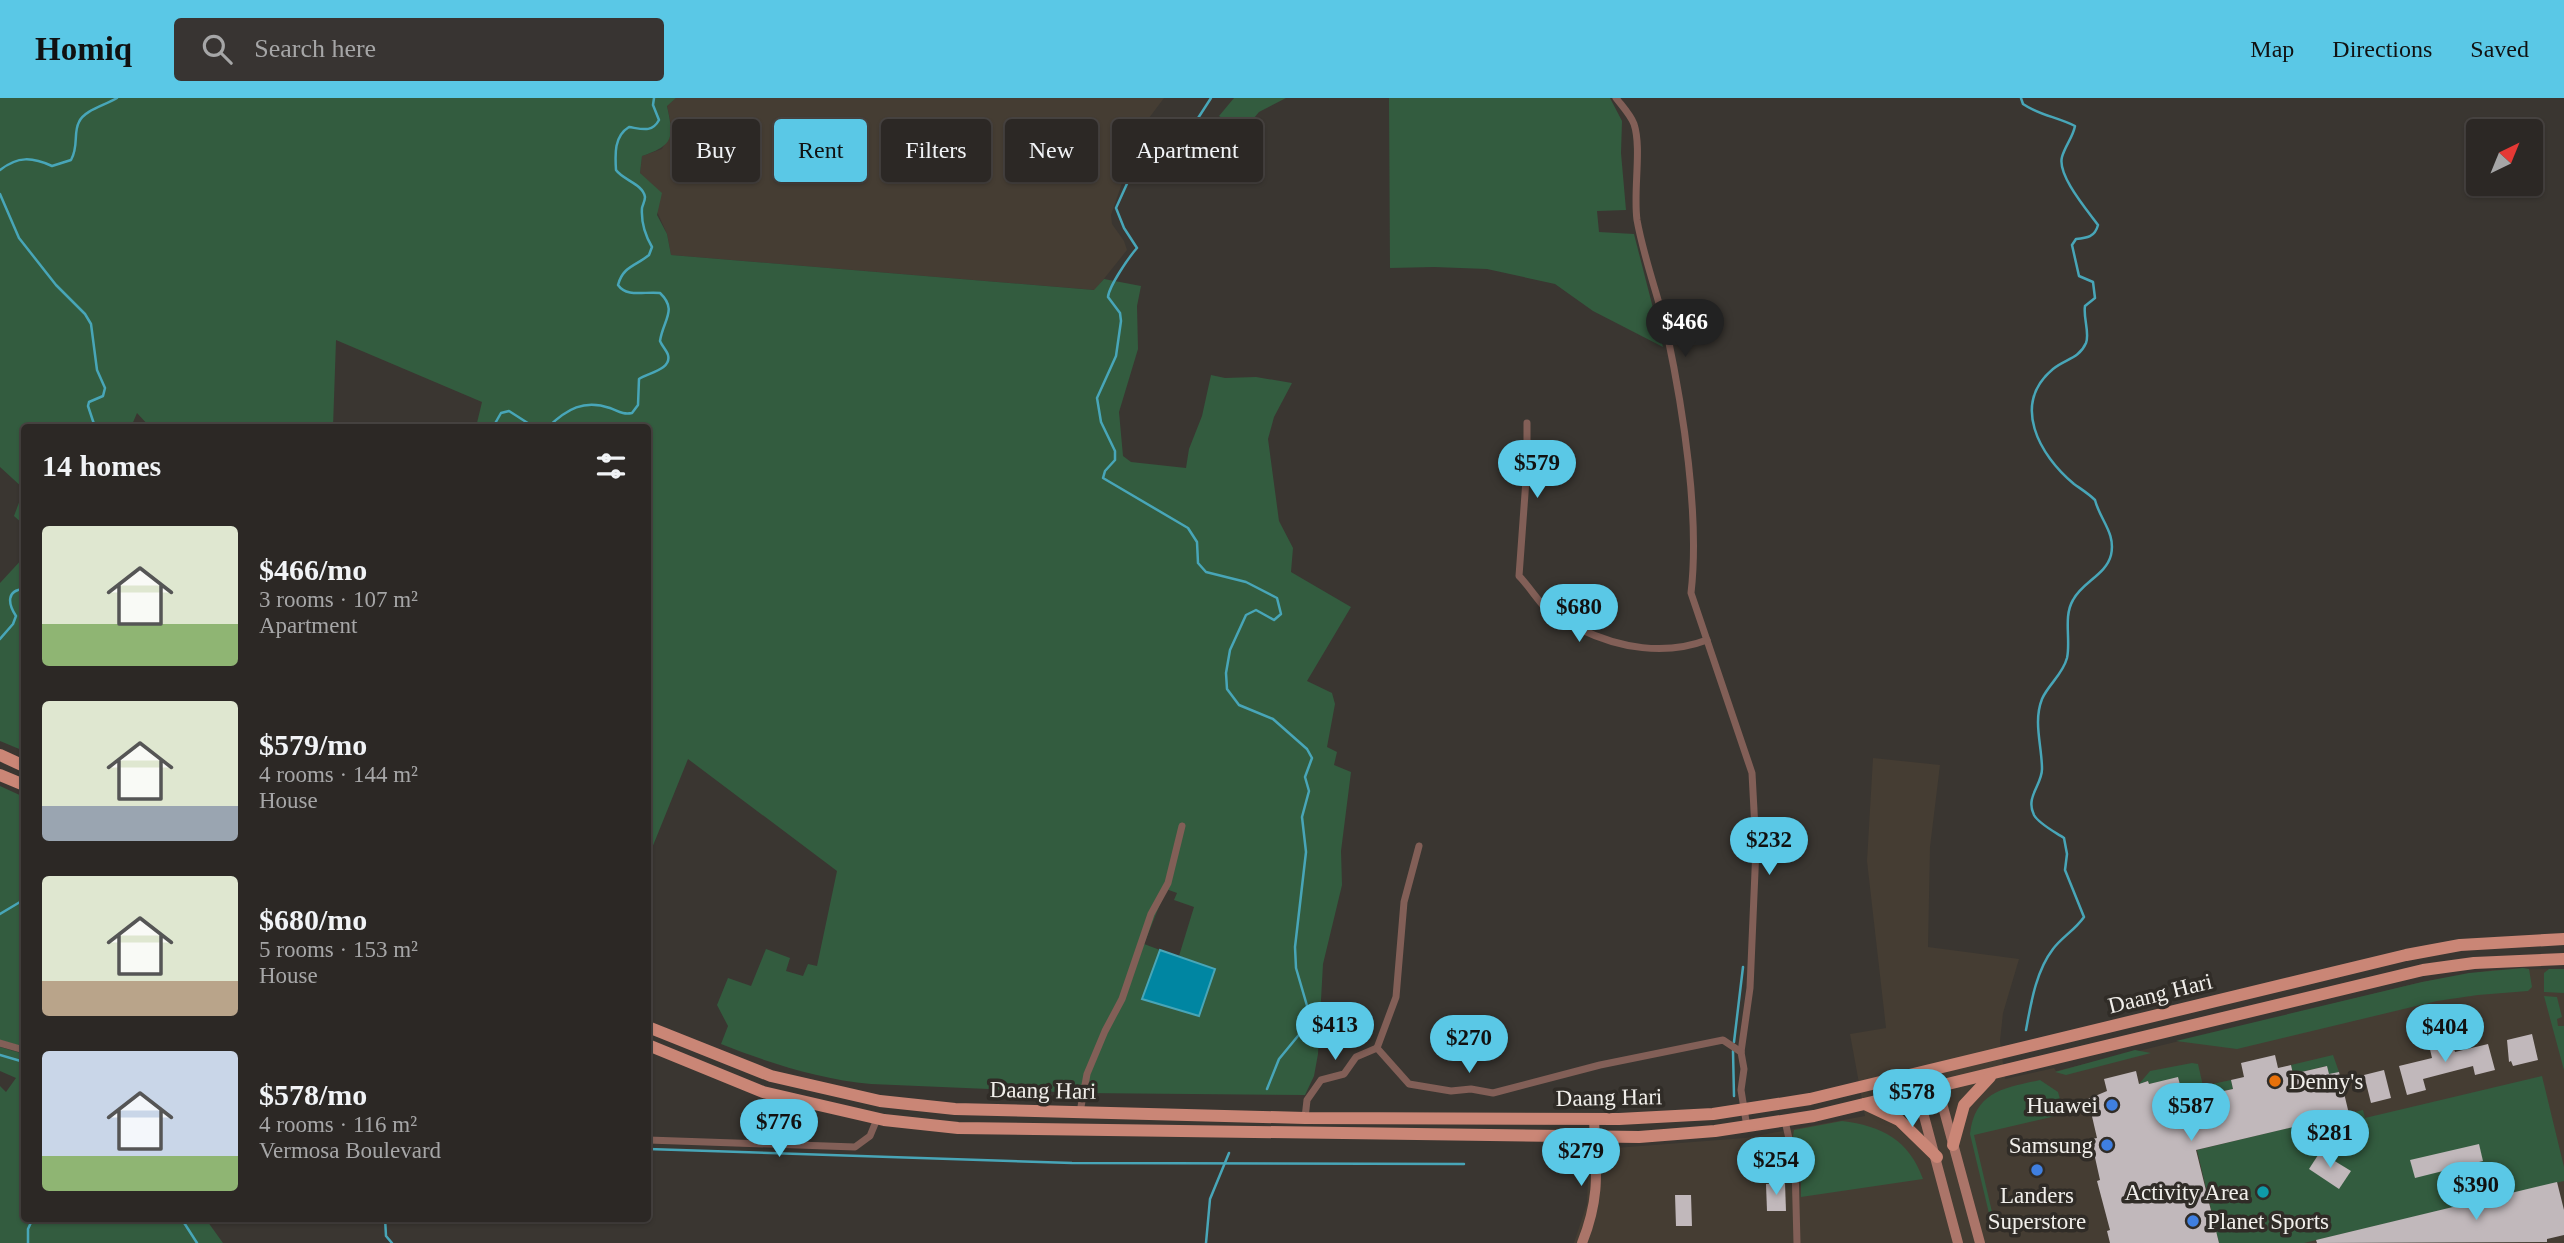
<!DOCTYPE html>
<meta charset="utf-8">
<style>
body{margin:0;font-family:"Times New Roman",serif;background:#383432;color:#f1f3f6;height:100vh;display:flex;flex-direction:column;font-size:26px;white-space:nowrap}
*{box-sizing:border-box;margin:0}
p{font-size:23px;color:#a6a6a7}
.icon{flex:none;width:38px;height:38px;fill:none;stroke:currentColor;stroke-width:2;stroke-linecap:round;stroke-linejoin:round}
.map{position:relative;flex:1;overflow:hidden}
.side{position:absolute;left:21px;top:326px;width:630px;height:798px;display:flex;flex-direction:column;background:#2c2825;border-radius:7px;box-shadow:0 2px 5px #0004,0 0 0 2px #484442}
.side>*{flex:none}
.top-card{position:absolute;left:672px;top:21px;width:665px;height:63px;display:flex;gap:14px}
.needle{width:46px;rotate:43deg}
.buttons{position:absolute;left:2466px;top:21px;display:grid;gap:14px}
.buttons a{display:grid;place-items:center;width:77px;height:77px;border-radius:7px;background:#2c2825;box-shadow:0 2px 5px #0004,0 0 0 2px #484442;font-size:35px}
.price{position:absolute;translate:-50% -60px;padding:0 16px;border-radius:24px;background:#5ac8e6;color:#111;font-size:23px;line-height:46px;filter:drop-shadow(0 2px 4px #0008)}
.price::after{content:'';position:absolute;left:50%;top:42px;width:21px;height:16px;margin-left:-10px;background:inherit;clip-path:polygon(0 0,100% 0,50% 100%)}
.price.active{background:#222;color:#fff}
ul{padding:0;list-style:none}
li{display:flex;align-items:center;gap:21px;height:175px;padding:0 21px}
li span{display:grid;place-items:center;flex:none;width:196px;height:140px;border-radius:7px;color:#555}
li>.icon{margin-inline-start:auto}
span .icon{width:84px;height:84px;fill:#fffc;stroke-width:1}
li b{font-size:30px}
h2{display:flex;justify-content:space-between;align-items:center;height:84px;padding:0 21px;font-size:30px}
.chip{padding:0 24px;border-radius:7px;background:#2c2825;box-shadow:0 2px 5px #0004,0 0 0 2px #484442;font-size:24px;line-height:63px}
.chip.active{background:#5ac8e6;color:#111}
header{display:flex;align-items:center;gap:42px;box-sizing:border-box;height:98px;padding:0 35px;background:#5ac8e6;color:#111}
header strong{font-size:33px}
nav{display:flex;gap:38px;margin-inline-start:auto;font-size:24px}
.search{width:490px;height:63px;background:#383432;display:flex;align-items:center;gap:18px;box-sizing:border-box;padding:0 24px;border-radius:7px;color:#a6a6a7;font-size:26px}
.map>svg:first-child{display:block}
</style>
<header>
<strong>Homiq</strong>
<div class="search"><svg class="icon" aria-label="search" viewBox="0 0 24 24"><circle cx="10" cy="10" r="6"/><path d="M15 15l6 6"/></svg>Search here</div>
<nav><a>Map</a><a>Directions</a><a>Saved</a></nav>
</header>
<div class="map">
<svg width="2564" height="1145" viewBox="0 0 2564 1145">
<rect width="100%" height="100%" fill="#3a3631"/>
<g fill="#453d33">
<path d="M676 0H1164L1149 20 1130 62 1111 117 1112 126 1124 143 1127 152 1095 192 671 157 667 136 640 75 642 58 662 51 672 32 667 7Z"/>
<path d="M1873 660 1940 667 1930 749 1928 849 2019 861 2003 915 2000 943 2005 981 2054 970 2056 973 2422 884 2492 872 2564 871V1145H1574L1587 1106 1589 1052 1745 1040 1865 1018 1850 936 1886 930 1867 763Z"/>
</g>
<g fill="#335c3f" fill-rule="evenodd">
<path d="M0 0H676L667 8C674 40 674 47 642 58L640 75 662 95 657 117 667 136 671 157 1094 192 1104 181 1141 188 1137 208 1138 251 1119 314 1123 358 1131 364 1186 370 1189 351 1202 318 1211 277 1225 280 1256 279 1292 285 1274 319 1268 341 1279 423 1293 450 1291 474 1351 509 1307 583 1332 595 1335 606 1327 649 1337 654 1334 667 1351 674 1341 753 1342 787 1323 866 1318 956 1314 978 1305 997 1082 995 871 986C819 981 769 965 721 946L728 928 717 907 728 880 751 888 766 851 790 860 786 873 803 878 808 866 817 868 837 773 688 661 648 760V329H476L482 304 336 242 333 329H150L137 315 131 329H24V427L14 418 24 391 0 369ZM1166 791 1177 795 1174 802 1194 809 1179 858 1215 871 1199 918 1142 901 1160 852 1144 846Z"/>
<path d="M1234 0H1286L1259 14 1242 34 1219 18Z"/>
<path d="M1389 0H1610L1622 23 1621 55 1626 112 1597 113 1599 134 1634 136 1663 249 1593 213 1555 186 1487 171 1434 169 1390 170Z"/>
<path d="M24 459V653L0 643V485Z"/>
<path d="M0 688 24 699V949L0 942Z"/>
<path d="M2523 870 2529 871 2532 889 2528 893 2478 897 2437 903 2237 951 2176 943 2422 884 2469 875Z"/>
<path d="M2549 871H2564V895L2544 894V875Z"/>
<path d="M2544 898 2557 899 2562 919 2557 921 2558 928H2564V972Z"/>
<path d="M0 949 24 956V1120H205L223 1145H0V988L6 994 16 980 0 973Z"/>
<path d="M2135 952 2151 955 2066 977 2055 974Z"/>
<path d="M2333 957 2339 974 2329 977 2326 968 2293 976 2291 967Z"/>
<path d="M2192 965 2198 966 2203 988 2231 982 2233 991 2214 995V999L2196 1003 2197 1009 2179 1013 2184 1003 2178 980 2149 986 2148 983 2139 986 2150 973Z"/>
<path d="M2542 978 2564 1069V1083L2304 1145H2219L2197 1052 2363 1012 2365 1020Z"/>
<path d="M2040 982 2058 994 2064 1016 1974 1037 1996 1131 1993 1132 1970 1036C1975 993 2005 990 2040 982Z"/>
<path d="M1842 1023C1882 1028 1909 1042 1923 1081L1801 1099V1065L1793 1038 1794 1032Z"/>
</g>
<path fill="#0086a2" stroke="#48a6b8" stroke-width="2" d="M1160 852 1215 871 1199 918 1142 901Z"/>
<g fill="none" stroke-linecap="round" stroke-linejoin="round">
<g stroke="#48a6b8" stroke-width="2.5">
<path d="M1211 0 1191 31 1135 68 1116 110 1124 130 1137 150C1129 159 1109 188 1108 199L1120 215 1121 223 1116 258 1097 300 1101 324 1115 353V362L1105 373 1103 380 1188 430 1197 444 1198 465 1206 474 1246 484 1277 500 1281 516 1274 522 1256 512 1246 517 1230 552 1226 575 1227 591 1239 607 1273 621 1307 651 1312 660 1305 679 1309 693 1302 719 1306 754 1295 849 1296 870 1310 918 1307 927 1279 961 1267 991"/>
<path d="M2021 0 2023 6C2039 17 2057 19 2075 28 2073 39 2065 48 2062 59 2057 77 2087 112 2098 127 2095 139 2087 140 2076 141L2072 147 2079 178 2093 184 2095 200 2085 208C2083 220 2090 235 2086 245 2079 261 2065 261 2053 271 2011 306 2039 357 2074 386 2081 391 2089 396 2095 402 2100 422 2116 435 2111 457 2106 477 2082 484 2073 502 2063 519 2071 542 2067 560 2063 576 2048 587 2042 601 2033 624 2042 648 2042 671 2042 687 2025 699 2034 717 2039 726 2055 734 2064 740L2067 756 2065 772 2084 819C2075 832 2062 839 2053 851 2036 873 2031 905 2026 932"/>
<path d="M0 72C18 58 32 59 52 68L71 62C79 48 73 35 79 24 84 12 106 7 117 0"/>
<path d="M0 96 19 140 56 187 85 216 91 226 97 272 105 290 103 298 89 304 88 308 95 329"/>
<path d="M493 329 501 315 509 313 534 329"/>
<path d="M548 329C567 311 584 301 610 310 618 313 623 317 632 315L638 307 639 281C647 275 672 272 668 257 667 253 662 248 660 243 663 222 678 212 660 195 645 193 627 200 618 187 623 168 636 168 649 157L652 149C645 137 641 124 642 110 643 106 645 103 645 99 643 86 623 82 616 72 615 56 614 38 629 29 642 31 652 35 659 22L653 7 654 0"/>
<path d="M0 541 13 526 16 518C8 506 6 492 24 491"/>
<path d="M0 816 20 804H24"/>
<path d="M1734 944 1743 869"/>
<path d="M1733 953 1734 998"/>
<path d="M0 957 24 964"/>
<path d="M648 1051 1072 1065 1464 1066"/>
<path d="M181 1120 197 1145"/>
<path d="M385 1120 386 1138 392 1145"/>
<path d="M28 1145V1131L33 1120"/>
<path d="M1206 1145 1210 1101 1229 1055"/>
</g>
</g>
<g fill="#c1b8bb">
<path d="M2532 936 2538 962 2513 968 2511 963 2509 964 2507 942Z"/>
<path d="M2451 942 2455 954 2488 946 2495 972 2475 977 2473 968 2423 981 2426 992 2407 997 2399 968 2432 960 2429 947Z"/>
<path d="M2275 957 2278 970 2291 967 2293 976 2327 968 2329 976 2339 974 2349 1016 2196 1052 2219 1145H2110L2107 1133 2110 1132 2097 1083 2100 1082 2094 1055 2092 1041 2097 1040 2088 1001 2107 993 2104 981 2136 973 2139 986 2148 983 2149 986 2178 979 2185 1006 2214 999V995L2233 991 2231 982 2244 979 2241 965Z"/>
<path d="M2384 972 2391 1000 2371 1005 2364 977Z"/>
<path d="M2479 1046 2483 1063 2415 1080 2410 1062Z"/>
<path d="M2320 1054 2351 1073 2339 1091 2309 1071Z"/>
<path d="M2557 1084 2564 1112V1137L2547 1141V1144L2317 1145 2316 1142Z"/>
<path d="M1785 1085 1786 1113H1767L1766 1086Z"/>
<path d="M1675 1097H1691L1692 1128H1676Z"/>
</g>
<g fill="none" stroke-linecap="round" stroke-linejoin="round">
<g stroke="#825f57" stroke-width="7">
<path d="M1616 0C1622 8 1630 16 1634 26 1642 50 1633 93 1637 122 1644 161 1658 197 1667 235 1683 311 1700 418 1691 495L1752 675 1756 750 1750 890 1741 954 1744 971 1741 992 1747 1029"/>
<path d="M1527 325V368L1519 478C1531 490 1541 509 1555 519 1562 525 1572 527 1580 531 1619 550 1665 558 1707 542"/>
<path d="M1419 748 1404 804 1396 899 1377 950 1409 986 1451 993 1471 991 1493 995 1600 967 1723 942 1741 954"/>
<path d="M0 945 24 952"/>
<path d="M1080 1014 1087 976 1105 933 1122 901 1151 816 1168 785 1182 728"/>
<path d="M1305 1020 1307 1002 1321 982 1344 976 1356 959 1377 950"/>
<path d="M1785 1023 1795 1067 1797 1145"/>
<path d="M648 1042 855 1049 870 1038 877 1021"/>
</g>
<g stroke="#ab7569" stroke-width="10">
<path d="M1933 972 1980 1145"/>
<path d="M1913 977 1958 1145"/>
<path d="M1582 1145C1601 1098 1596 1070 1594 1021"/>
</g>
<g stroke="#ca8676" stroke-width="12">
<path d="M0 657 24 668"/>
<path d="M0 677 24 687"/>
<path d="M648 929 771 978 880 1003 955 1011 1305 1020 1619 1021 1713 1016 1810 1001 2406 857 2460 847 2564 841"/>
<path d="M648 947 763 994 884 1022 958 1030 1639 1039 1715 1033 1814 1018 2423 872 2474 865 2564 861"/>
<path d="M1865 1006 1899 1022 1937 1059"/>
<path d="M1953 1047 1964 1007 1990 979"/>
</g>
</g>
<circle fill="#e8710a" stroke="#302c27" stroke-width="2.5" cx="2275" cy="983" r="7"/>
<g fill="#3f7fe0" stroke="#302c27" stroke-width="2.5">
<circle cx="2112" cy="1007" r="7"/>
<circle cx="2107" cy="1047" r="7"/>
<circle cx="2037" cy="1072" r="7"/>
<circle cx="2193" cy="1123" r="7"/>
</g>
<circle fill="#0f9aa8" stroke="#302c27" stroke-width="2.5" cx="2263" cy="1094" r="7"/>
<g text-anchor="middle" stroke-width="7" stroke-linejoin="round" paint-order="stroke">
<g font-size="23" fill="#f1efeb" stroke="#302c27">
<text transform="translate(2160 895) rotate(-14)" y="8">Daang Hari</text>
<text transform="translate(1043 992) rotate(1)" y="8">Daang Hari</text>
<text transform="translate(1609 999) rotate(-1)" y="8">Daang Hari</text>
</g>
<g font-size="23" fill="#f1efeb" stroke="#302c27" text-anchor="end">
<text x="2289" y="991" text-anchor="start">Denny's</text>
<text x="2098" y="1015">Huawei</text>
<text x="2093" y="1055">Samsung</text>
<text x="2249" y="1102">Activity Area</text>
<text x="2037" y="1105" text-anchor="middle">Landers<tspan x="2037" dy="26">Superstore</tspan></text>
<text x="2207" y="1131" text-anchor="start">Planet Sports</text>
</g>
</g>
</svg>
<div class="buttons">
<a><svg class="needle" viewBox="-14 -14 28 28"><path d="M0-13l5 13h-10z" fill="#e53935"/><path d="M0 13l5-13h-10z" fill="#a6a6a7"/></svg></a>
</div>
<b class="price active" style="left:1685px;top:261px">$466</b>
<b class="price" style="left:1537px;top:402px">$579</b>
<b class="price" style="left:1579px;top:546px">$680</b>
<b class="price" style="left:1769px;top:779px">$232</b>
<b class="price" style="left:1335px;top:964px">$413</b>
<b class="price" style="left:2445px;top:966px">$404</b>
<b class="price" style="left:1469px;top:977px">$270</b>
<b class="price" style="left:1912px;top:1031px">$578</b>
<b class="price" style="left:2191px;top:1045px">$587</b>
<b class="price" style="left:779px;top:1061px">$776</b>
<b class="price" style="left:2330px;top:1072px">$281</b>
<b class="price" style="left:1581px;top:1090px">$279</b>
<b class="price" style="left:1776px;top:1099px">$254</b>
<b class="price" style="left:2476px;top:1124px">$390</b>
<div class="top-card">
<a class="chip">Buy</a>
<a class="chip active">Rent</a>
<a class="chip">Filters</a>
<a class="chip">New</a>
<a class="chip">Apartment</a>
</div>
<section class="side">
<h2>14 homes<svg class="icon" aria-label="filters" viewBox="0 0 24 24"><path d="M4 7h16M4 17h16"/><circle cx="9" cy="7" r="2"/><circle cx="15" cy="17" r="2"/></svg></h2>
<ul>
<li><span style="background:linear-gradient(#dfe7d0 70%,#8fb573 0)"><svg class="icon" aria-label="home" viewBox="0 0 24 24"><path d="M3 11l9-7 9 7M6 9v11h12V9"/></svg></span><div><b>$466/mo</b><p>3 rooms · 107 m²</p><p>Apartment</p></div></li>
<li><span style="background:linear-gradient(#dfe7d0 75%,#9aa5b1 0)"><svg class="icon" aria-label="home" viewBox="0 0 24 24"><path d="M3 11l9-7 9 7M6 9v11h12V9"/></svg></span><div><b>$579/mo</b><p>4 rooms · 144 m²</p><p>House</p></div></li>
<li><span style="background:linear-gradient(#dfe7d0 75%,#b9a48a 0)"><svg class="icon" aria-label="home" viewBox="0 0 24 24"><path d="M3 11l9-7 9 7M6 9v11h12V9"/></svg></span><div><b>$680/mo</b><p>5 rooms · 153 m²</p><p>House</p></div></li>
<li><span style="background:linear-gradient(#c9d6e8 75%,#8fb573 0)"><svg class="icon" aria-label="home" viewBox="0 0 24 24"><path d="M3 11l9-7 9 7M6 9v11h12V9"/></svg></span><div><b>$578/mo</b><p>4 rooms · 116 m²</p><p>Vermosa Boulevard</p></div></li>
</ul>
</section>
</div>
